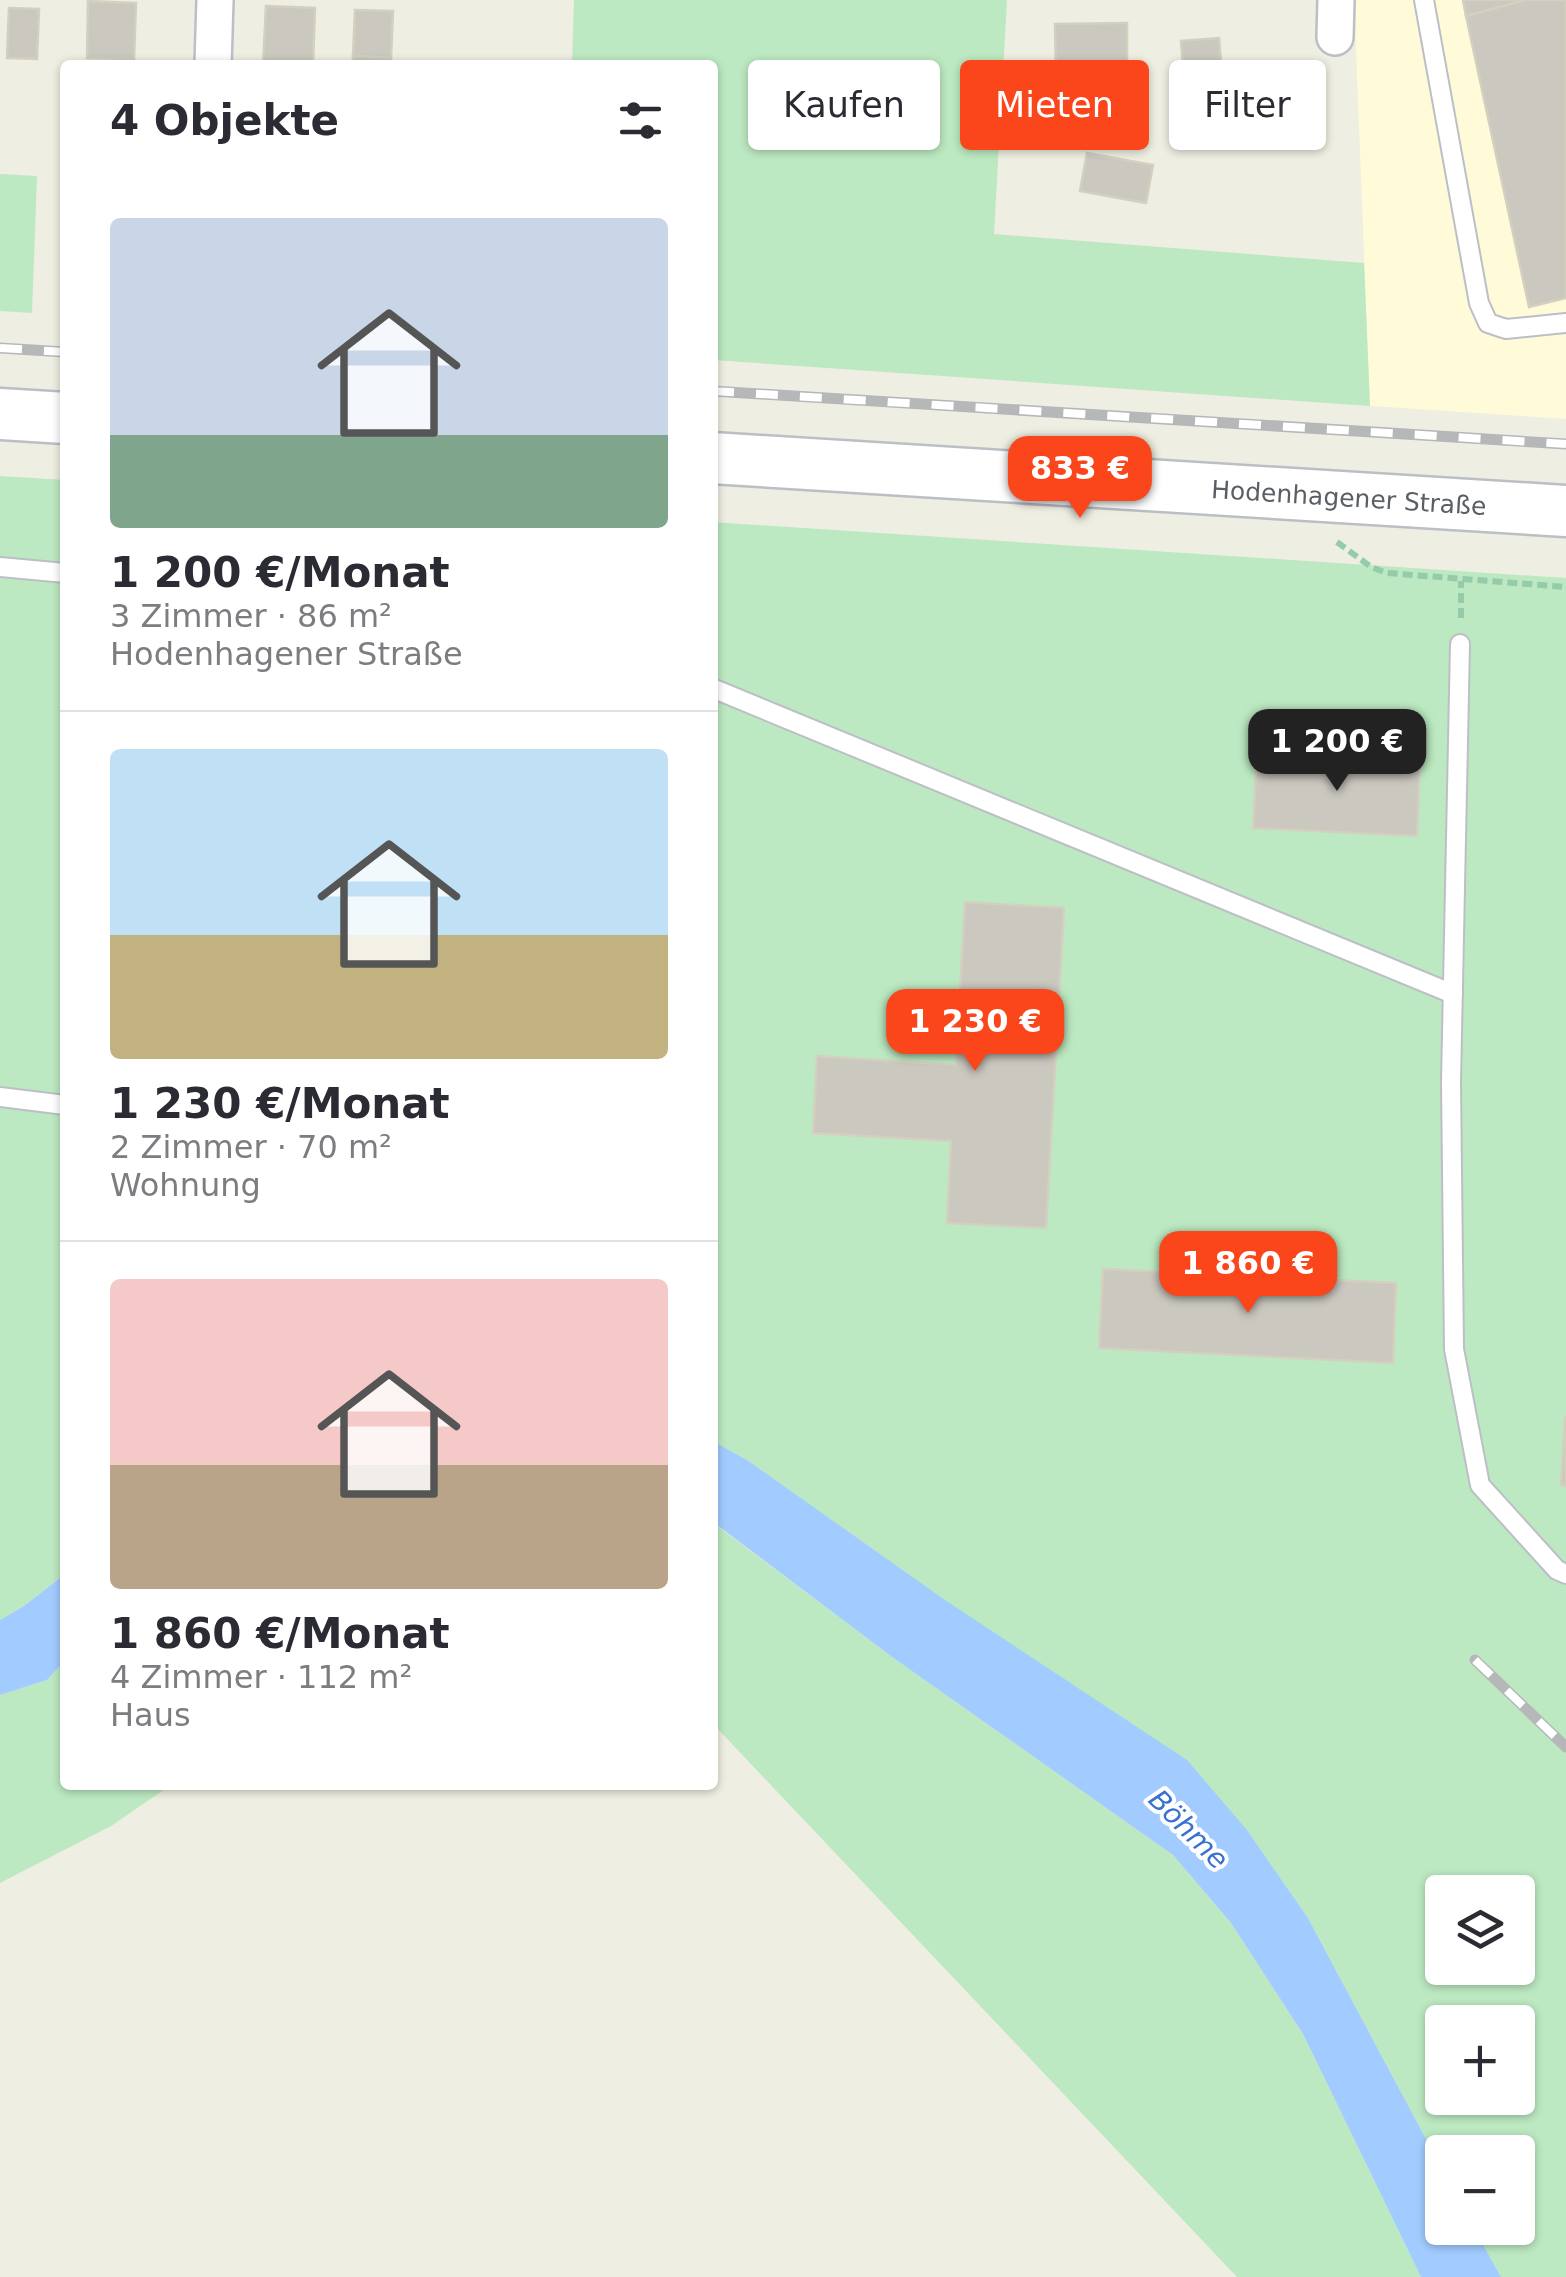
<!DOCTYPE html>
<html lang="de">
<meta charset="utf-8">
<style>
body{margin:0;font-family:"DejaVu Sans",sans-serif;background:#f7f7f7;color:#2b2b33;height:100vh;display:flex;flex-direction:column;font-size:38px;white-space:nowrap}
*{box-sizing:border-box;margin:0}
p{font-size:32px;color:#7c7c81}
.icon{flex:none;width:55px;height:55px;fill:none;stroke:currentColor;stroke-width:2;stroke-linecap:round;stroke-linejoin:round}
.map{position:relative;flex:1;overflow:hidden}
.details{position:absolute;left:60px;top:60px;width:658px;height:1730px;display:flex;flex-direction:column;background:#fff;border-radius:10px;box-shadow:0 2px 8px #0004}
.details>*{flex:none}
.banner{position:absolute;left:748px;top:60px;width:668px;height:90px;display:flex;gap:20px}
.fabs{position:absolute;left:1425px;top:1875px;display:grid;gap:20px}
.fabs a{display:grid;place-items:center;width:110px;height:110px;border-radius:10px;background:#fff;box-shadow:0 2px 8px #0004;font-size:50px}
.price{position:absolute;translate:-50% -85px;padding:0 22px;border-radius:20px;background:#fb461c;color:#fff;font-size:32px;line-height:65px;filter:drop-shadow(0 2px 5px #0008)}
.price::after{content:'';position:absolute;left:50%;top:60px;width:30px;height:22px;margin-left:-15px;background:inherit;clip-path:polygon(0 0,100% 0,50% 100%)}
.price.selected{background:#222;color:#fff}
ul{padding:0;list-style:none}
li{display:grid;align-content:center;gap:20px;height:530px;padding:0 50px}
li+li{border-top:2px solid #e1e1e2}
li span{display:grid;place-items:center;height:310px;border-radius:10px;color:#555}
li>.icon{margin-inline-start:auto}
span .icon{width:180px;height:180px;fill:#fffc;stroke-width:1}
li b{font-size:42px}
h2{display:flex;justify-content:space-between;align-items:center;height:120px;padding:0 50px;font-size:42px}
.chip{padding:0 35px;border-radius:10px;background:#fff;box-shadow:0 2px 8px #0004;font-size:35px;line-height:90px}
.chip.selected{background:#fb461c;color:#fff}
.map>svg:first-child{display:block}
</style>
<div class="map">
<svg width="1566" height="2277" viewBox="0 0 1566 2277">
<rect width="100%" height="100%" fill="#efeee2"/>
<path fill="#fffad7" d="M1354 0H1566V419L1370 406Z"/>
<g fill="#bce9c1" fill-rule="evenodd">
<path d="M574 0H1007L994 234 1364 263 1370 406 713 360 712 65H572Z"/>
<path d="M0 174 37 176 32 313 0 311Z"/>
<path d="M0 476 65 480V1574L24 1606 0 1620Z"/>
<path d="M712 522 1566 578V2277H1501L1474 2228H1518V2152H1442V2169L1308 1918 1247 1830 944 1600 747 1460 713 1441ZM1442 1892H1518V1968H1442ZM1442 2022H1518V2098H1442Z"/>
<path d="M712 1522 892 1657 1173 1855 1231 1923 1303 2034 1421 2277H1237L713 1724Z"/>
<path d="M65 1660V1785H171L111 1826 0 1883V1695L47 1680Z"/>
</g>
<g fill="#a2ccff">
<path d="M713 1441 747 1460 945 1600 1187 1760 1247 1830 1308 1918 1442 2169V2228H1474L1501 2277H1421L1303 2034 1231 1923 1173 1855 892 1657 713 1522Z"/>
<path d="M65 1574V1660L47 1680 0 1695V1620L24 1606Z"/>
</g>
<g fill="#cac8bf" stroke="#d4d0c0" stroke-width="2.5">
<path d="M1463 0H1527L1466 16Z"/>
<path d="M1527 0H1566V298L1529 307 1466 16Z"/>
<path d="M88 1 136 3 134 59 87 58Z"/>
<path d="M266 6 315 8 313 65H263Z"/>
<path d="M9 8 39 9 37 59 7 58Z"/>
<path d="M355 10 393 11 391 58 353 56Z"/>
<path d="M1127 23V97H1097L1096 79H1056L1055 24Z"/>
<path d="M1219 38 1222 75 1184 78 1181 41Z"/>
<path d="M353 56 391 58V65H353Z"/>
<path d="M1294 74 1298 142 1232 146 1228 78Z"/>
<path d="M1087 153 1153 165 1146 203 1080 191Z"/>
<path d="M1257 752 1420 760 1417 836 1253 828Z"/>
<path d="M965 902 1064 908 1046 1228 947 1223 951 1141 813 1133 817 1056 956 1065Z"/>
<path d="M1103 1269 1396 1283 1393 1363 1099 1348Z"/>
<path d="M1565 1418H1566V1486L1561 1485Z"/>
</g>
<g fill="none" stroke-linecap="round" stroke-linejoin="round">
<g stroke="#bcbfc5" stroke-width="22">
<g id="lane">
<path d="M1424 0 1479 303 1488 323 1506 329 1566 323"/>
<path d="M0 567 65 573"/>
<path d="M1460 644 1451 1082 1454 1349 1480 1485 1557 1570 1566 1574"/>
<path d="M712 688 1453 994"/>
<path d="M0 1097 65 1105"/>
</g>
</g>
<g stroke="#bcbfc5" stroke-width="40">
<g id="street">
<path d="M1335 37 1336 0"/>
<path d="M213 65 215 0"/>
</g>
</g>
<g stroke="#bbbec5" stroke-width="55">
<g id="secondary">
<path d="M0 414 65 418"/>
<path id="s1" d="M712 458 1566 511"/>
</g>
</g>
<g stroke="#94cbaa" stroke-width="6" stroke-dasharray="10 5" stroke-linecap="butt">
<path d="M1337 542 1371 567 1387 573 1566 587"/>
<path d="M1461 618V581"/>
</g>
<use href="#lane" stroke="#fff" stroke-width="18"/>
<use href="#street" stroke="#fff" stroke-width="35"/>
<use href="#secondary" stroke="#fff" stroke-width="50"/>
<g stroke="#b6b7b8" stroke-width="11">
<g id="rail">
<path d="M0 348 65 352"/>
<path d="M712 391 1566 444"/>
<path d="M1475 1660 1566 1747"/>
</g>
</g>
<use href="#rail" stroke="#fff" stroke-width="8" stroke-dasharray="22" stroke-linecap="butt"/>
</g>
<g text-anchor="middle" stroke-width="8" stroke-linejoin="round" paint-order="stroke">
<g font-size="25" fill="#5a5e65" stroke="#fff">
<text dy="9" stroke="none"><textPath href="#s1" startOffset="638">Hodenhagener Straße</textPath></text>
</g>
<g font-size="28" font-style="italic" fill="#3871cf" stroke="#fff">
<text transform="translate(1189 1829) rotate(45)" y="10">Böhme</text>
</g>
</g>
</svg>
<div class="fabs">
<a><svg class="icon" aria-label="layers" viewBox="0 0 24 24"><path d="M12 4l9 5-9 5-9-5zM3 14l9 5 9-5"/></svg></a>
<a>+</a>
<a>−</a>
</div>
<b class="price" style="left:1080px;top:521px">833 €</b>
<b class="price selected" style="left:1337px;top:794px">1 200 €</b>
<b class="price" style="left:975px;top:1074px">1 230 €</b>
<b class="price" style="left:1248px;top:1316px">1 860 €</b>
<div class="banner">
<a class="chip">Kaufen</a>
<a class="chip selected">Mieten</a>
<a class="chip">Filter</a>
</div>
<section class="details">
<h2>4 Objekte<svg class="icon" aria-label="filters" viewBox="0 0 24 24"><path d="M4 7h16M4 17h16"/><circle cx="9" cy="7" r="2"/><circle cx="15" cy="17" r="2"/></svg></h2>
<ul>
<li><span style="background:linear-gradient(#c9d6e8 70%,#7fa58c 0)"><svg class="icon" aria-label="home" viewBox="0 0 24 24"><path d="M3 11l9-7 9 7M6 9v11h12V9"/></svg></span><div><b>1 200 €/Monat</b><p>3 Zimmer · 86 m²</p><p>Hodenhagener Straße</p></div></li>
<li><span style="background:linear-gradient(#bfe0f5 60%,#c2b280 0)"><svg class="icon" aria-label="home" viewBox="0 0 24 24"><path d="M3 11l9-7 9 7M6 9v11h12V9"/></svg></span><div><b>1 230 €/Monat</b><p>2 Zimmer · 70 m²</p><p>Wohnung</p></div></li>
<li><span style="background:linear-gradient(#f6c9c9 60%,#b9a48a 0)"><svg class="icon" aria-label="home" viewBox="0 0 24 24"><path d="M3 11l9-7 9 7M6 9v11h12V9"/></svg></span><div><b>1 860 €/Monat</b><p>4 Zimmer · 112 m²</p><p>Haus</p></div></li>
</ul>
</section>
</div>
